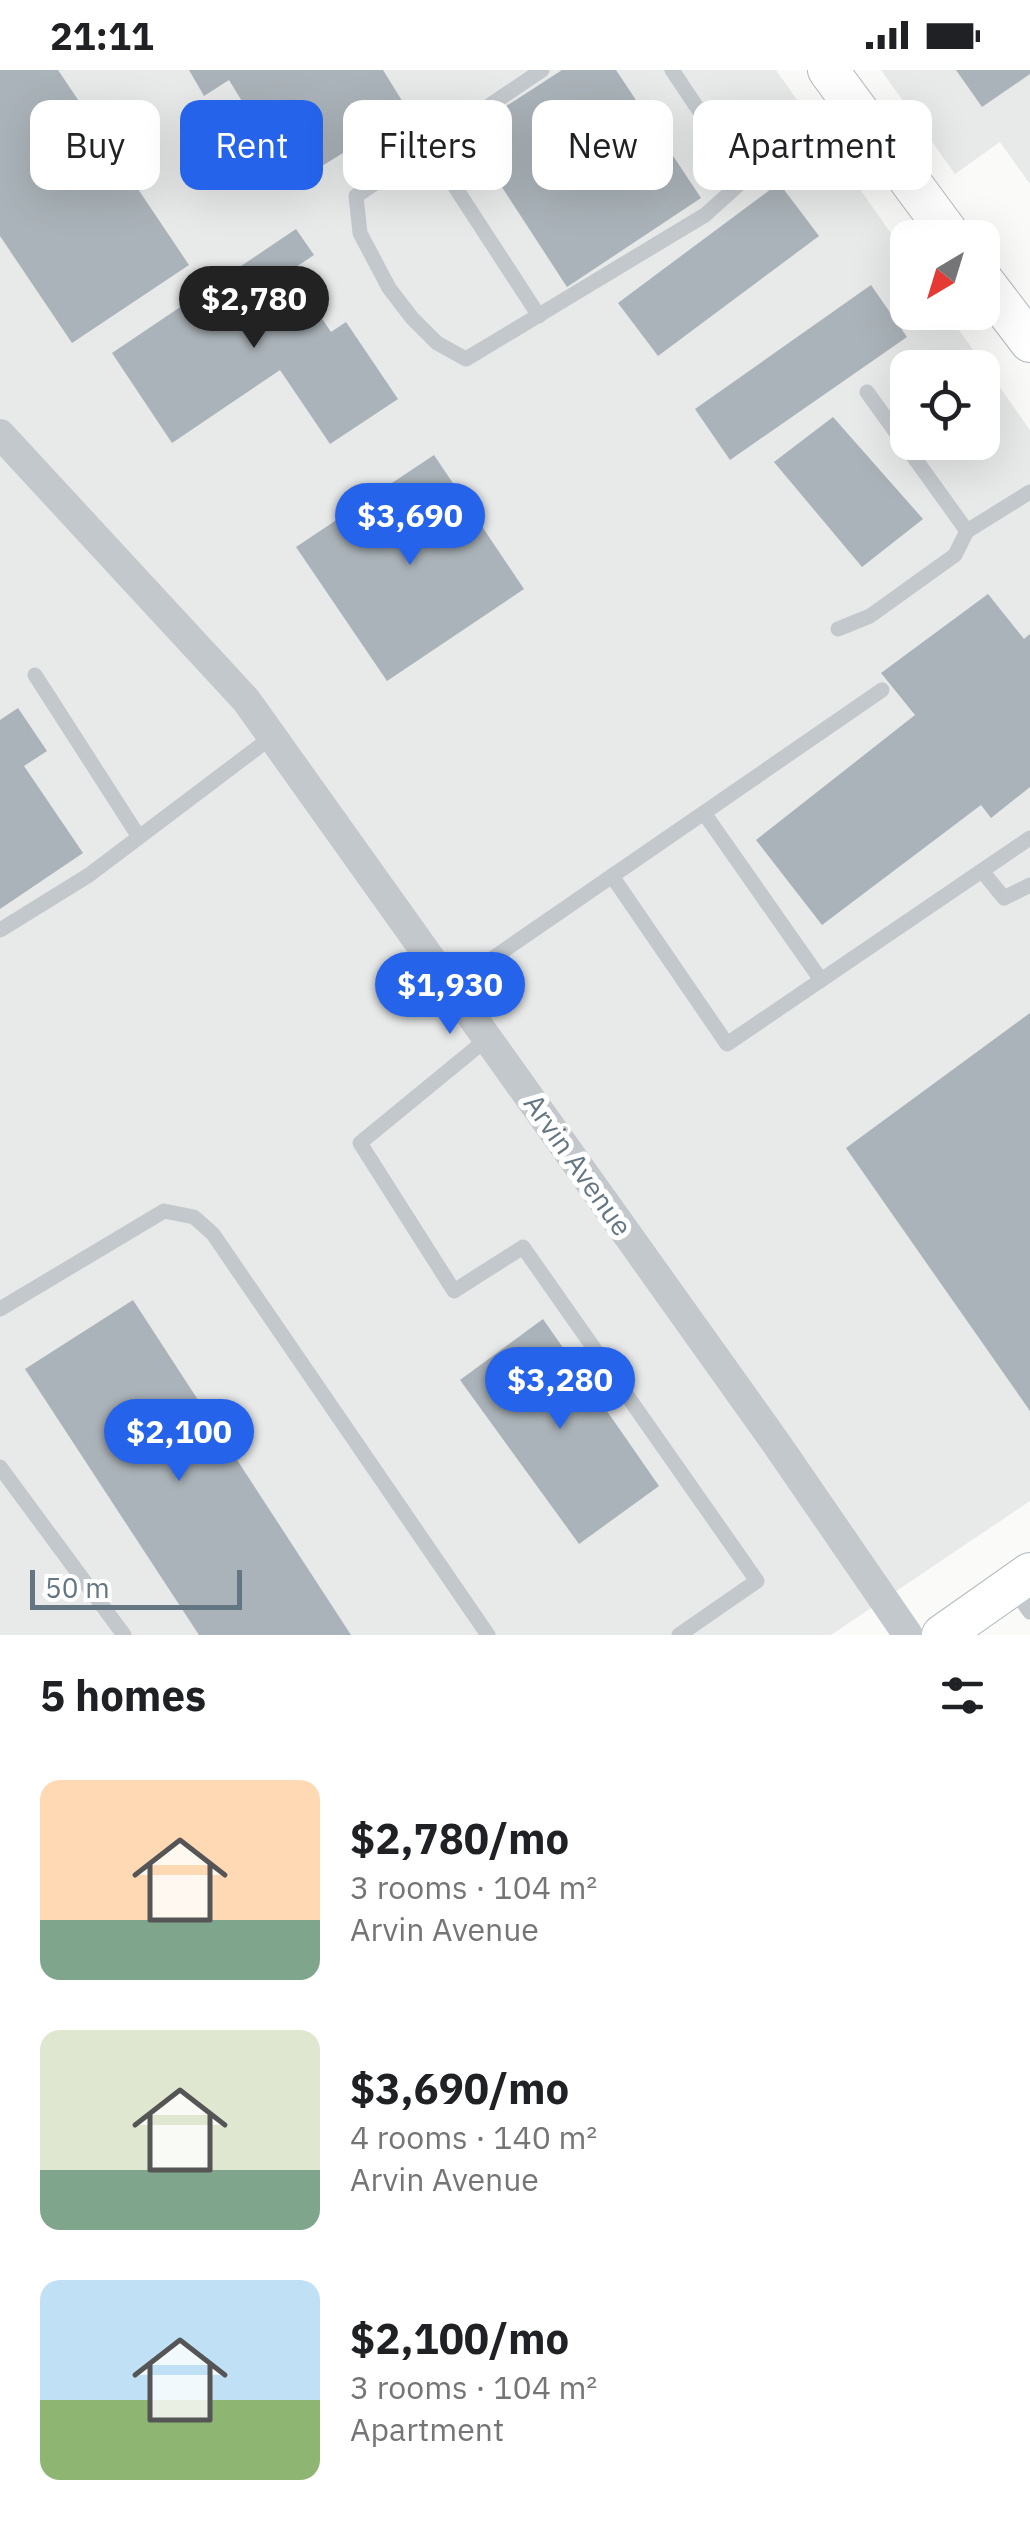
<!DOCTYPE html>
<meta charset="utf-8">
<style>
body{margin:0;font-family:"IBM Plex Sans",sans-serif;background:#f6f6f6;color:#202124;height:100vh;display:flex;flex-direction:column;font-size:38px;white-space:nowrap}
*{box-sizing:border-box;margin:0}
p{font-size:32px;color:#757577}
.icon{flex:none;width:55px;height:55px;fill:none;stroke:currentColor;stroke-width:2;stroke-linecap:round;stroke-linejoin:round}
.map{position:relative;height:1565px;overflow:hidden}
.drawer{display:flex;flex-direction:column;background:#fff;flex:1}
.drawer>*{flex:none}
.banner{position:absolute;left:30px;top:30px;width:970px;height:90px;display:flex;gap:20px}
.needle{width:65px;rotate:218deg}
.tools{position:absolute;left:890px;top:150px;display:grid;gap:20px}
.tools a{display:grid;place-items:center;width:110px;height:110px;border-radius:20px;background:#fff;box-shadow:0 10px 40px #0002;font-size:50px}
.scale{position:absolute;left:30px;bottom:25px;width:212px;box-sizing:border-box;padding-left:10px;border:5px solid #657683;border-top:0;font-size:28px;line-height:35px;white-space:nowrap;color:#657683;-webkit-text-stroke:8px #fff;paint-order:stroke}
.price{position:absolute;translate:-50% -85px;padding:0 22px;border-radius:35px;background:#2563eb;color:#fff;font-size:32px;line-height:65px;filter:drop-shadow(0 2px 5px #0008)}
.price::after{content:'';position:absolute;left:50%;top:60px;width:30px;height:22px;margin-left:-15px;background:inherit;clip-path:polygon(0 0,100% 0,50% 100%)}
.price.current{background:#222;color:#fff}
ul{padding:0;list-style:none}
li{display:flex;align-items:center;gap:30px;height:250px;padding:0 40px}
li span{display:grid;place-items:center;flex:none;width:280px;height:200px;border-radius:20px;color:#555}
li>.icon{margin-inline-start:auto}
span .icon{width:120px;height:120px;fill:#fffc;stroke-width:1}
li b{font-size:42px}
h2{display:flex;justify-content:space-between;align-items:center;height:120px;padding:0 40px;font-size:42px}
.tag{padding:0 35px;border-radius:20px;background:#fff;box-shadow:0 10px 40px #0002;font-size:35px;line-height:90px}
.tag.current{background:#2563eb;color:#fff}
.status{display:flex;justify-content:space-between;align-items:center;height:70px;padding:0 50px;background:#fff;direction:ltr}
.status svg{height:28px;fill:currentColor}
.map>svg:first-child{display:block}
</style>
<div class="status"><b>21:11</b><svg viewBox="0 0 49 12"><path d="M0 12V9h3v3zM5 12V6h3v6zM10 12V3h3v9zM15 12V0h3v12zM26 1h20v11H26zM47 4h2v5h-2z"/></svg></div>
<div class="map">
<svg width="1030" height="1565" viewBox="0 0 1030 1565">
<rect width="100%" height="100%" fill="#fafaf8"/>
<g fill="#e8e9e9" fill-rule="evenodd">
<path d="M0 0H776L907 186 908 242 947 243 1030 360V1431L831 1565H0ZM908 298H982V372H908Z"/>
<path d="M881 0H1030V114L1000 72 955 104Z"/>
</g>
<g fill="#aab3b9">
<path d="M0 0H58L189 195 72 273 0 166Z"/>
<path d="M189 0H383L409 42 293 114 229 10 204 26Z"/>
<path d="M562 0H616L701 128 567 217 466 62Z"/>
<path d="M956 0H1030V4L982 37Z"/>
<path d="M779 113 819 166 658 286 618 233Z"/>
<path d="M296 159 314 185 290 201 331 262 346 252 398 329 330 374 280 300 172 373 112 283Z"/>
<path d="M871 215 907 267 730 390 695 339Z"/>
<path d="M833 347 923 449 862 497 774 392Z"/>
<path d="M434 385 524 519 387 611 296 477Z"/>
<path d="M988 524 1024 569 1030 564V717L991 748 981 735 822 855 756 770 915 645 881 603Z"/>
<path d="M18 638 47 681 24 696 83 783 0 839V650Z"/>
<path d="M1030 943V1341L846 1078Z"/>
<path d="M133 1230 351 1565H199L25 1299Z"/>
<path d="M543 1249 659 1416 579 1474 460 1310Z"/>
</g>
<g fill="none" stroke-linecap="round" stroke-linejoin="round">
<g stroke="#b3babf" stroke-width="42">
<g id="secondary">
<path d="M828 0 952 168"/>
<path d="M982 209 1030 272"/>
<path d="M942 1565 1030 1503"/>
</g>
</g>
<g stroke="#c3c8cc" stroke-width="15">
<path d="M542 0 356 126 360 163 389 218 412 248 437 273 466 289 705 145 745 109"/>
<path d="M672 0 745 109 854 38"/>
<path d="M429 77 539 246"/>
<path d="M867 322 967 461 1030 422"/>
<path d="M838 559 870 546 955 485 967 461"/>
<path d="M35 605 139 767"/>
<path d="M704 743 821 910"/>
<path d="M982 801 1004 828 1030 815"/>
<path d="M612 806 882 620"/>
<path d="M0 860 89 805 273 666"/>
<path d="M451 917 612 806 727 974 1030 768"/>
<path d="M488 968 360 1073 454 1221 523 1177 757 1511 679 1565"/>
<path d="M0 1239 164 1141 194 1147 213 1164 488 1565"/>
<path d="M0 1397 124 1565"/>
<path d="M1012 1517 1030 1542"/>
</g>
<path stroke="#c3c8cc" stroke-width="30" d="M0 364 246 630 776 1373 908 1565"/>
<use href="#secondary" stroke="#fff" stroke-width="40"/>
</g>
<g text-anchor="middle" stroke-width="10" stroke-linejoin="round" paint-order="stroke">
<g font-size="28" fill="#657683" stroke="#fff">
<text transform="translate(578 1095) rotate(55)" y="10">Arvin Avenue</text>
</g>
</g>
</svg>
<div class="tools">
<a><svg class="needle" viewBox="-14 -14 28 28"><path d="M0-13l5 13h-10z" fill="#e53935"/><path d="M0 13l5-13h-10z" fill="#757577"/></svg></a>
<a><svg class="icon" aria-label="locate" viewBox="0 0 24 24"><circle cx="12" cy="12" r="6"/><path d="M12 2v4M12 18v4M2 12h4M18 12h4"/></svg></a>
</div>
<div class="scale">50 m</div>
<b class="price current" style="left:254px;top:281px">$2,780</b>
<b class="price" style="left:410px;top:498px">$3,690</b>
<b class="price" style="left:450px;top:967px">$1,930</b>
<b class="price" style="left:560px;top:1362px">$3,280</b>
<b class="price" style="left:179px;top:1414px">$2,100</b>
<div class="banner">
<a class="tag">Buy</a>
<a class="tag current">Rent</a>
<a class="tag">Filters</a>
<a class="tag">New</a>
<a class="tag">Apartment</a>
</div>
</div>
<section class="drawer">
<h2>5 homes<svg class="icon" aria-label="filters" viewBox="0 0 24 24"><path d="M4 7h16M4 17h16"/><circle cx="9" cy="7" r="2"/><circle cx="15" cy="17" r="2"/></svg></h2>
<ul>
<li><span style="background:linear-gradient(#ffd9b3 70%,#7fa58c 0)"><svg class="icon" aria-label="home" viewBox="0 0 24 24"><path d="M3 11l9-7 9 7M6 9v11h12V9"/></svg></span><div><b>$2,780/mo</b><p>3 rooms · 104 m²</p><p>Arvin Avenue</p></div></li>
<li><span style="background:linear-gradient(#dfe7d0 70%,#7fa58c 0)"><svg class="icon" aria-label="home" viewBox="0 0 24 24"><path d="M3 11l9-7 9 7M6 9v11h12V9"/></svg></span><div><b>$3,690/mo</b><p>4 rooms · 140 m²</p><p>Arvin Avenue</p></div></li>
<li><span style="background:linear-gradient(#bfe0f5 60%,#8fb573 0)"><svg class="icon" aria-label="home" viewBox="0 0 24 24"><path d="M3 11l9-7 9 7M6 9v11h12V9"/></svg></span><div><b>$2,100/mo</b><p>3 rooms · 104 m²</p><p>Apartment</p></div></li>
</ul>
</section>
